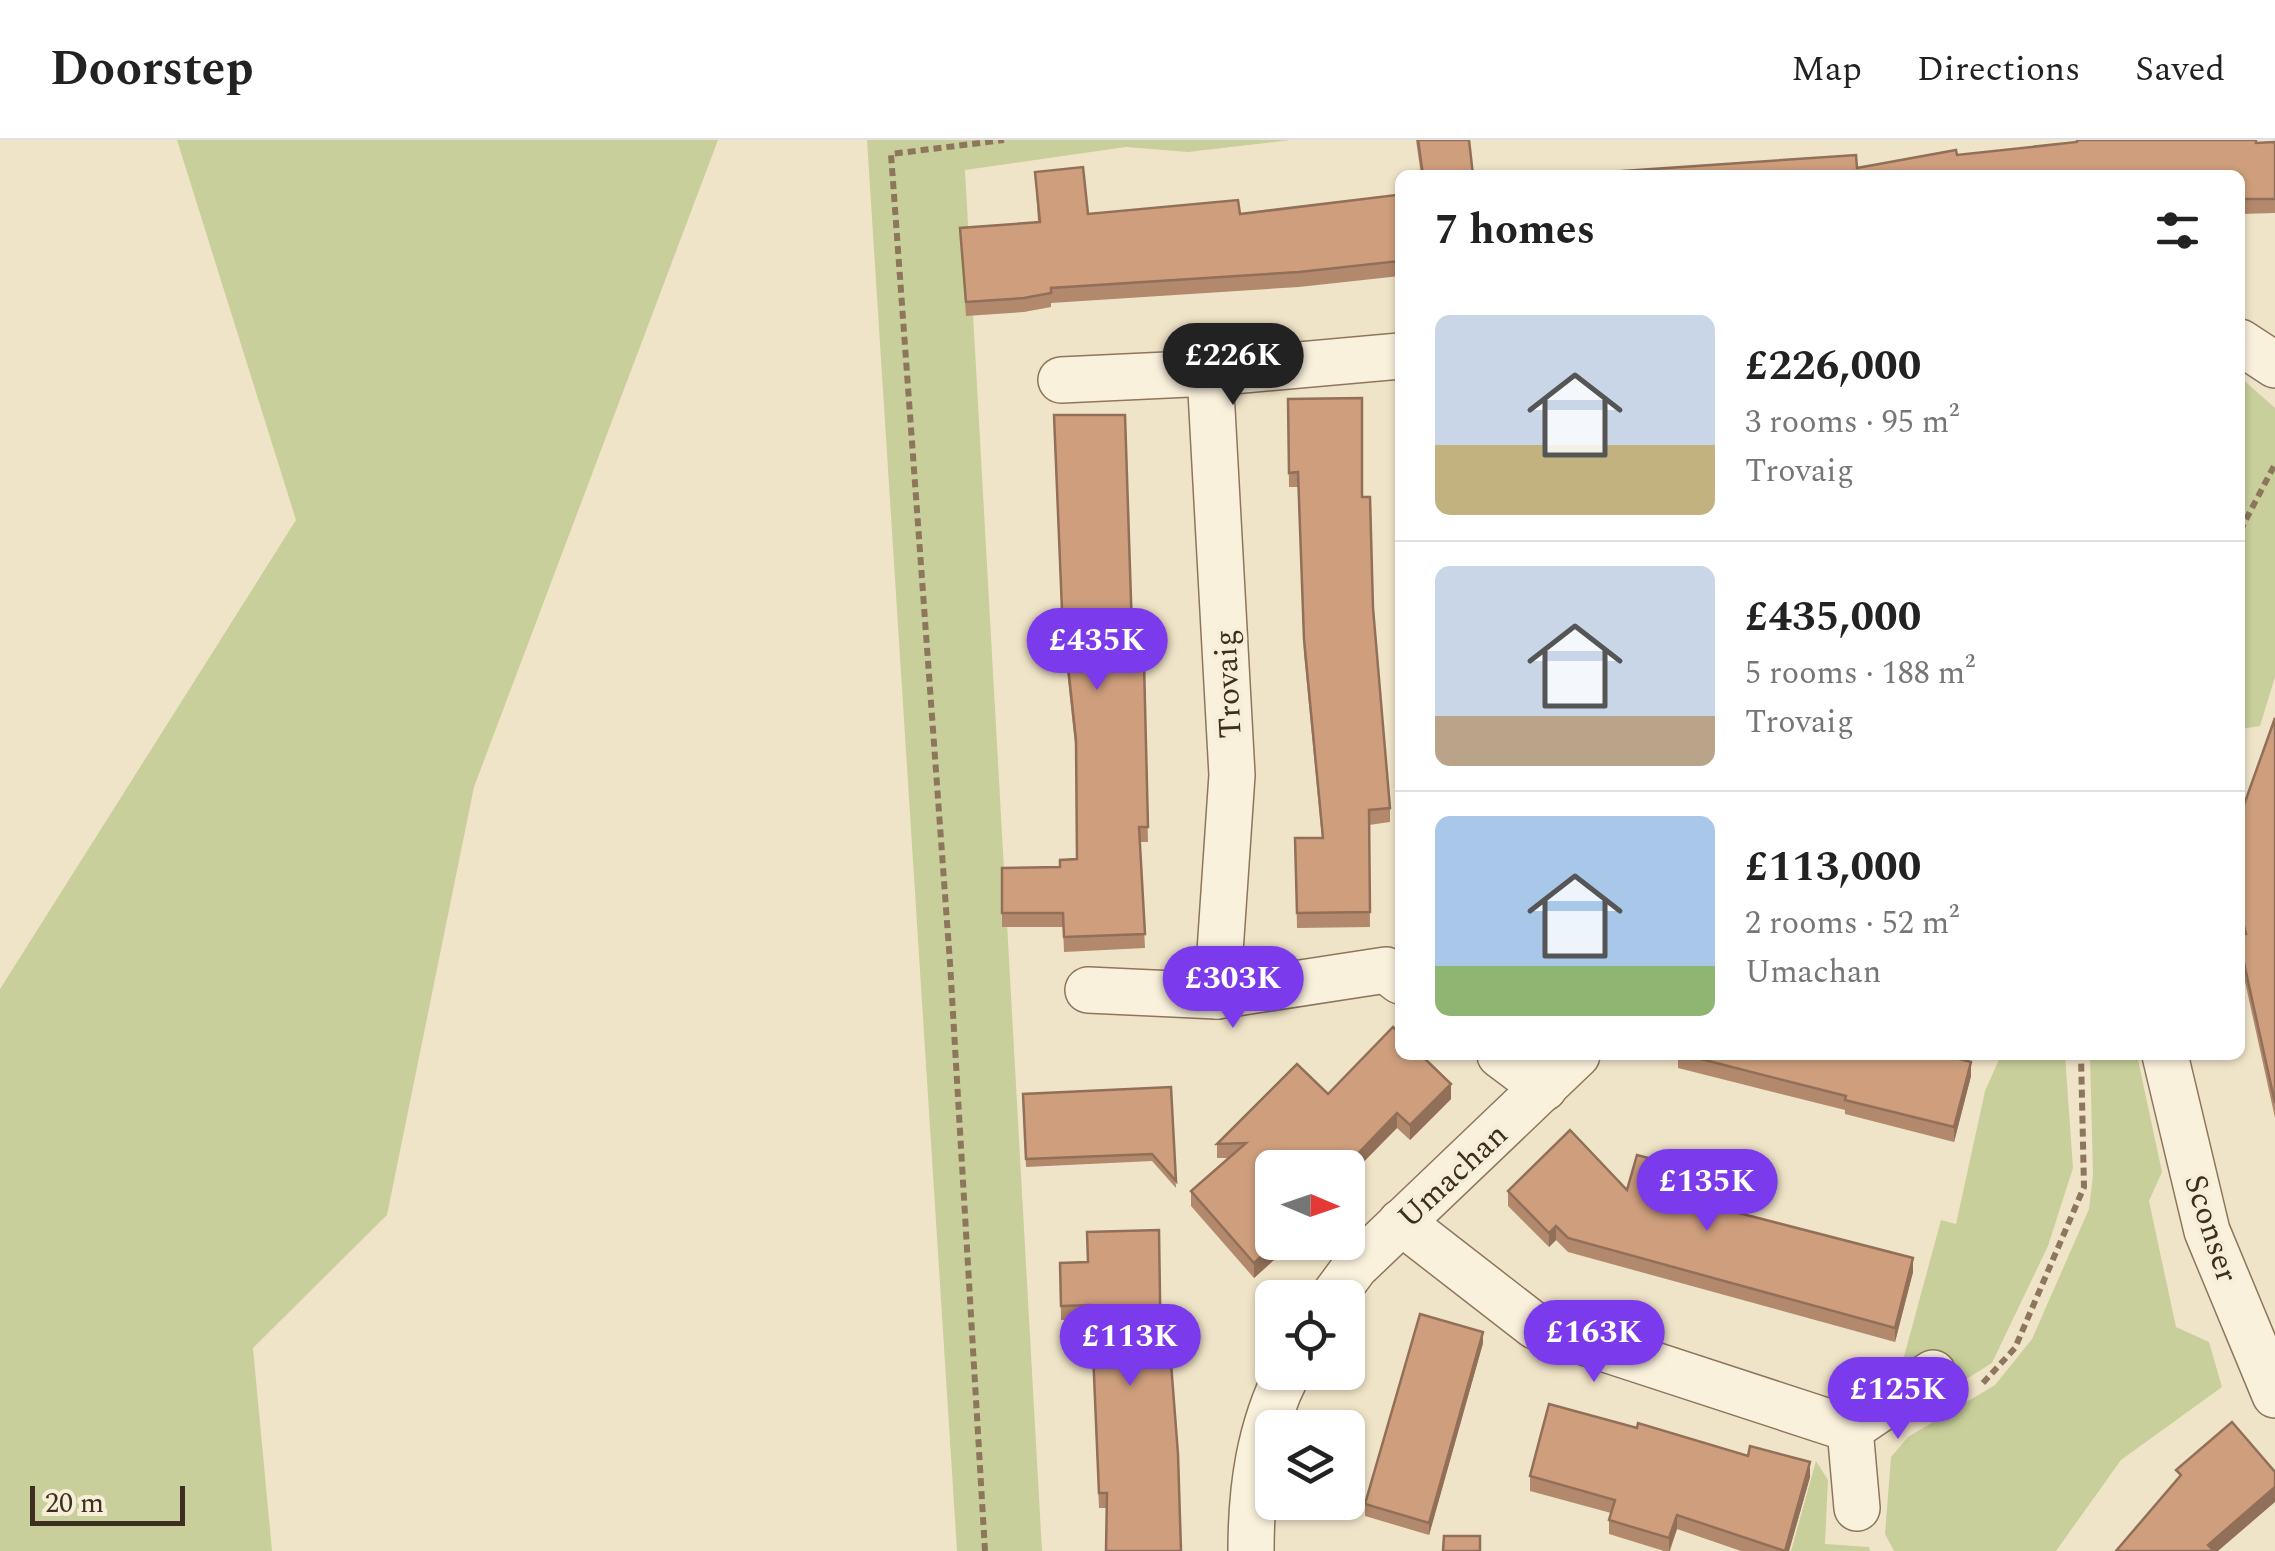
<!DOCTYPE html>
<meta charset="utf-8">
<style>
body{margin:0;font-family:Spectral,serif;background:#f6f6f6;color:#222;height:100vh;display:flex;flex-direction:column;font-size:38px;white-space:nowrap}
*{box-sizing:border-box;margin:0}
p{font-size:32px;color:#767676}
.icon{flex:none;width:55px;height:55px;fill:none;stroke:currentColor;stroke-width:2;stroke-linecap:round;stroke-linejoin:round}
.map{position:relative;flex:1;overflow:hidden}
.panel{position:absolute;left:1395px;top:30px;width:850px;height:890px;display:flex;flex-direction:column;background:#fff;border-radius:15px;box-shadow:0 2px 8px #0004}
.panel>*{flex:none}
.needle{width:65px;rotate:92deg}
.controls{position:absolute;left:1255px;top:1010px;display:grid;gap:20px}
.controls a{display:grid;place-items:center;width:110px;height:110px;border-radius:15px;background:#fff;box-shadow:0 2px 8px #0004;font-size:50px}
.scale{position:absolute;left:30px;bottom:25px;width:155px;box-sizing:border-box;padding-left:10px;border:5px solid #3d2e20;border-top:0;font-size:28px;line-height:35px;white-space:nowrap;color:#3d2e20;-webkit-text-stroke:8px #f7eed8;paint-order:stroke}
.price{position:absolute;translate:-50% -85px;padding:0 22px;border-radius:35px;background:#7c3aed;color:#fff;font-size:32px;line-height:65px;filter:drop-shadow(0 2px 5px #0008)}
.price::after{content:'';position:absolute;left:50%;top:60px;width:30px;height:22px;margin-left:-15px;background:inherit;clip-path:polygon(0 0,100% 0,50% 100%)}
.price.active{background:#222;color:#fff}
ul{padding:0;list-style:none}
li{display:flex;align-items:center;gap:30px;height:250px;padding:0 40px}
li+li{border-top:2px solid #e0e0e0}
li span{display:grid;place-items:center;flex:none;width:280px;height:200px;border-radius:15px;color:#555}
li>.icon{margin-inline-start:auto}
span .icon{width:120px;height:120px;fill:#fffc;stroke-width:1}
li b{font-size:42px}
h2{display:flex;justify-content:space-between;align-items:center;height:120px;padding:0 40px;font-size:42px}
header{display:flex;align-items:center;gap:60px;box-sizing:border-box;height:140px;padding:0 50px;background:#fff;border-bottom:2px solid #e0e0e0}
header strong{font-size:48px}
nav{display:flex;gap:55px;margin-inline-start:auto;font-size:35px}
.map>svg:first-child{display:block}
</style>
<header>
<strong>Doorstep</strong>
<nav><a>Map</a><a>Directions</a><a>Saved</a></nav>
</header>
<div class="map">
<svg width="2275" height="1411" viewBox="0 0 2275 1411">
<rect width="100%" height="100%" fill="#f0e4c8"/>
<g fill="#c9cf9b">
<path d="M177 0H718L474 647 387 1075 253 1208 272 1411H0V849L296 380Z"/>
<path d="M867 0H1291L1188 12 1126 7 965 30 1042 1411H957Z"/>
<path d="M2240 237 2275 268V537L2260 586 2240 589Z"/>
<path d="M2001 915H2065L2073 1028 2048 1106 1992 1223 1960 1243 1938 1215 1902 1224 1941 1080 1956 1084 1985 951Z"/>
<path d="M2090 915H2137L2162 1032 2149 1061 2176 1187 2209 1202 2222 1247 2121 1320 2056 1411H1894L1885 1394 1891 1317 1908 1297 1995 1245 2032 1199 2089 1069 2093 1035Z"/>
<path d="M1816 1321 1828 1340 1825 1404 1869 1407 1870 1411H1791Z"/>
</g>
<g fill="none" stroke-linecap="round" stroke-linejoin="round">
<g stroke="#8d765c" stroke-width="48">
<g id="street">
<path d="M2240 202 2275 225"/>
<path d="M1210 233 1232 635 1217 856"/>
<path d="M1061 240 1210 233 1400 216"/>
<path d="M1088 850 1217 856 1386 830 1400 841"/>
<path d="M1500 915 1544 948"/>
<path d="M2165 915 2207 1091 2275 1255"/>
<path d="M1401 1082 1535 1186 1850 1289"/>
<path d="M1332 1158 1355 1127 1577 915"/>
<path d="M1857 1368 1850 1289 1933 1233"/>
<path d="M1251 1411C1251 1349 1259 1288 1288 1232"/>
</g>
</g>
<g stroke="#8d765c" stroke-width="6" stroke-dasharray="8 5" stroke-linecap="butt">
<path d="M2240 391 2275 324"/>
<path d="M1983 1243 2015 1208 2084 1047 2081 915"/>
<path d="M985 1411 950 823 891 14 1004 0"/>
</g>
<use href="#street" stroke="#faf1dc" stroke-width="45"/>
</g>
<g fill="#b2896c">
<path d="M1416 0H1469L1473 35H1421Z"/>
<path d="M2076 0H2256V3L2275 2V73L2240 74V35L1857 28 1957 15 2076 2Z"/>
<path d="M1035 32 1088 74H1240L1397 55 1400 48V136L1299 147 1051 163V167L1024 172 966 176 960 88 1038 82Z"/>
<path d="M1288 259 1362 357 1390 668V682L1369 685 1370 787 1297 788 1295 698H1322L1304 514 1298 347H1289Z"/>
<path d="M1054 290 1144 523 1148 702H1140L1145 808 1064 812 1063 787H1002V728L1060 727 1077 719 1076 614 1062 485Z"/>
<path d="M2275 578V978L2240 819V795H2242L2240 784V676Z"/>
<path d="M1678 915H1944L1971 936 1954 1002 1845 974V970L1678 928Z"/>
<path d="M1171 947 1176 1048 1152 1021 1026 1027 1023 954Z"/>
<path d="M1328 954 1451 959 1410 1000 1397 988 1272 1102H1294L1254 1138 1191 1066V1051L1229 1018H1217V1004Z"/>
<path d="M1695 1045 1692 1059 1700 1063 1913 1132 1895 1202 1568 1112 1556 1100 1549 1107 1508 1066V1051L1627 1050Z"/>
<path d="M1159 1090 1106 1368H1099L1091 1180H1061L1060 1123 1087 1122Z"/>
<path d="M1483 1203 1429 1395 1365 1376V1364Z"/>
<path d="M1530 1336 1810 1337 1789 1411H1741L1677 1389 1670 1411H1664L1609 1394V1380L1611 1373 1530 1351Z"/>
</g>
<g fill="#916f58">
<path d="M1971 922V936L1954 1002V987Z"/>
<path d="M1451 944V959L1410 1000V985Z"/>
<path d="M1397 973V988L1348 1038V1028H1344Z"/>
<path d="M1695 1030V1045L1688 1072V1057Z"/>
<path d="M1556 1086V1100L1549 1107V1093Z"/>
<path d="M1277 1102H1294L1254 1138V1123Z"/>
<path d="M1913 1118V1132L1895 1202V1188Z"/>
<path d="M1483 1192V1203L1429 1395V1383Z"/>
<path d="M1810 1322V1337L1789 1411H1785Z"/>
<path d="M2275 1347V1362L2218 1411H2208V1405Z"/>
<path d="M1677 1375V1389L1669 1411V1398Z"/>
</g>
<g fill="#cf9f7d" stroke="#916f58" stroke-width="2.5">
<path d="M1418 0H1469L1473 35H1423Z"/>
<path d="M2077 0H2256V3L2275 2V59H2240V35H1609V32L1856 15 1857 28 1956 10 1957 15 2077 2Z"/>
<path d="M1083 27 1088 74 1238 60 1240 74 1397 55V48H1400V121L1299 132 1051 148V153L1024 158 966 162 960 88 1040 82 1035 32Z"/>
<path d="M1362 258V357H1370L1373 468 1390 668 1369 670 1370 772 1297 773 1295 698H1323L1304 499 1298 332 1289 333 1288 259Z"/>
<path d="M1054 275H1125L1132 491 1142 490 1144 523 1148 687H1139L1145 794 1064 797 1063 773H1002V728L1060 727V720L1077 719 1076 600 1062 470Z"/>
<path d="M2275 578V963L2240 805V795L2246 794 2240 770V676Z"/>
<path d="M1393 887 1400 894V915H1421L1451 944 1410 985 1397 973 1344 1028H1272V1102H1277L1254 1123 1191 1051 1246 1003 1217 1004 1297 924 1328 954Z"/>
<path d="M1685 915H1944L1971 922 1954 987 1845 960 1846 956Z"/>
<path d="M1171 947 1176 1041 1152 1014 1026 1019 1023 954Z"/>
<path d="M1570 990 1627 1050 1637 1015 1695 1030 1688 1057 1700 1063 1913 1118 1895 1188 1568 1098 1556 1086 1549 1093 1508 1051Z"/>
<path d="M1159 1090 1161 1224 1171 1223 1178 1314 1181 1411H1106L1107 1353H1099L1091 1165 1061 1166 1060 1123 1088 1122 1087 1092Z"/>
<path d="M1420 1174 1483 1192 1429 1383 1365 1364Z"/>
<path d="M1549 1264 1637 1288 1638 1283 1748 1316 1750 1306 1810 1322 1785 1411 1677 1375 1669 1398 1609 1380 1615 1360 1530 1336Z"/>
<path d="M2232 1282 2275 1332V1347L2208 1405 2214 1411H2116L2181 1335 2176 1330Z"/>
<path d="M1444 1396H1480V1411H1443Z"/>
</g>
<g text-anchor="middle" stroke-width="8" stroke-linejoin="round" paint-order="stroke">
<g font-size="32" fill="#3d2e20" stroke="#f7eed8">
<text transform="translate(1227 544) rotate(-93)" y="11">Trovaig</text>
<text transform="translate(1452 1035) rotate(-43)" y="11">Umachan</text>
<text transform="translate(2212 1088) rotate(72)" y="11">Sconser</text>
</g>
</g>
</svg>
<div class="controls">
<a><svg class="needle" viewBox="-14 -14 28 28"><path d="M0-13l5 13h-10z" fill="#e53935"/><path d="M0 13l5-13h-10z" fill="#767676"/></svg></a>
<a><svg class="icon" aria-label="locate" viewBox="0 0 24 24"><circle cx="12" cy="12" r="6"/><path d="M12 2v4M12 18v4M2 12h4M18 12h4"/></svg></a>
<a><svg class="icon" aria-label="layers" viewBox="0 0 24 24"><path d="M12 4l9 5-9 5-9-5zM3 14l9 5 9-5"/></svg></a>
</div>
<div class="scale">20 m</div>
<b class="price active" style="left:1233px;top:268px">£226K</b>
<b class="price" style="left:1097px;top:553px">£435K</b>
<b class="price" style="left:1233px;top:891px">£303K</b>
<b class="price" style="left:1707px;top:1094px">£135K</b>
<b class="price" style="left:1594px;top:1245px">£163K</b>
<b class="price" style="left:1130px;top:1249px">£113K</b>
<b class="price" style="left:1898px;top:1302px">£125K</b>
<section class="panel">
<h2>7 homes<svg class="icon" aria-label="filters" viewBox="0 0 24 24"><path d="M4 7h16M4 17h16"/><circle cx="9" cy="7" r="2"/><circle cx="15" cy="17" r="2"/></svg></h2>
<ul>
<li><span style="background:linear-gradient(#c9d6e8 65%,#c2b280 0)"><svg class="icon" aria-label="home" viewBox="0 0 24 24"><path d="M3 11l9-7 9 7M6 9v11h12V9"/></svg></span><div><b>£226,000</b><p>3 rooms · 95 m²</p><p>Trovaig</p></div></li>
<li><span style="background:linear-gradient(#c9d6e8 75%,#b9a48a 0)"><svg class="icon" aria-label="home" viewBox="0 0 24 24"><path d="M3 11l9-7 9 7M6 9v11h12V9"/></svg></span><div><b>£435,000</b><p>5 rooms · 188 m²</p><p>Trovaig</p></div></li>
<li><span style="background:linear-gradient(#a9c7e8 75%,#8fb573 0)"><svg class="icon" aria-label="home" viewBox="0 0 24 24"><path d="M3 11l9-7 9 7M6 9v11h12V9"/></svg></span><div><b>£113,000</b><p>2 rooms · 52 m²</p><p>Umachan</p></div></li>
</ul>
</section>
</div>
